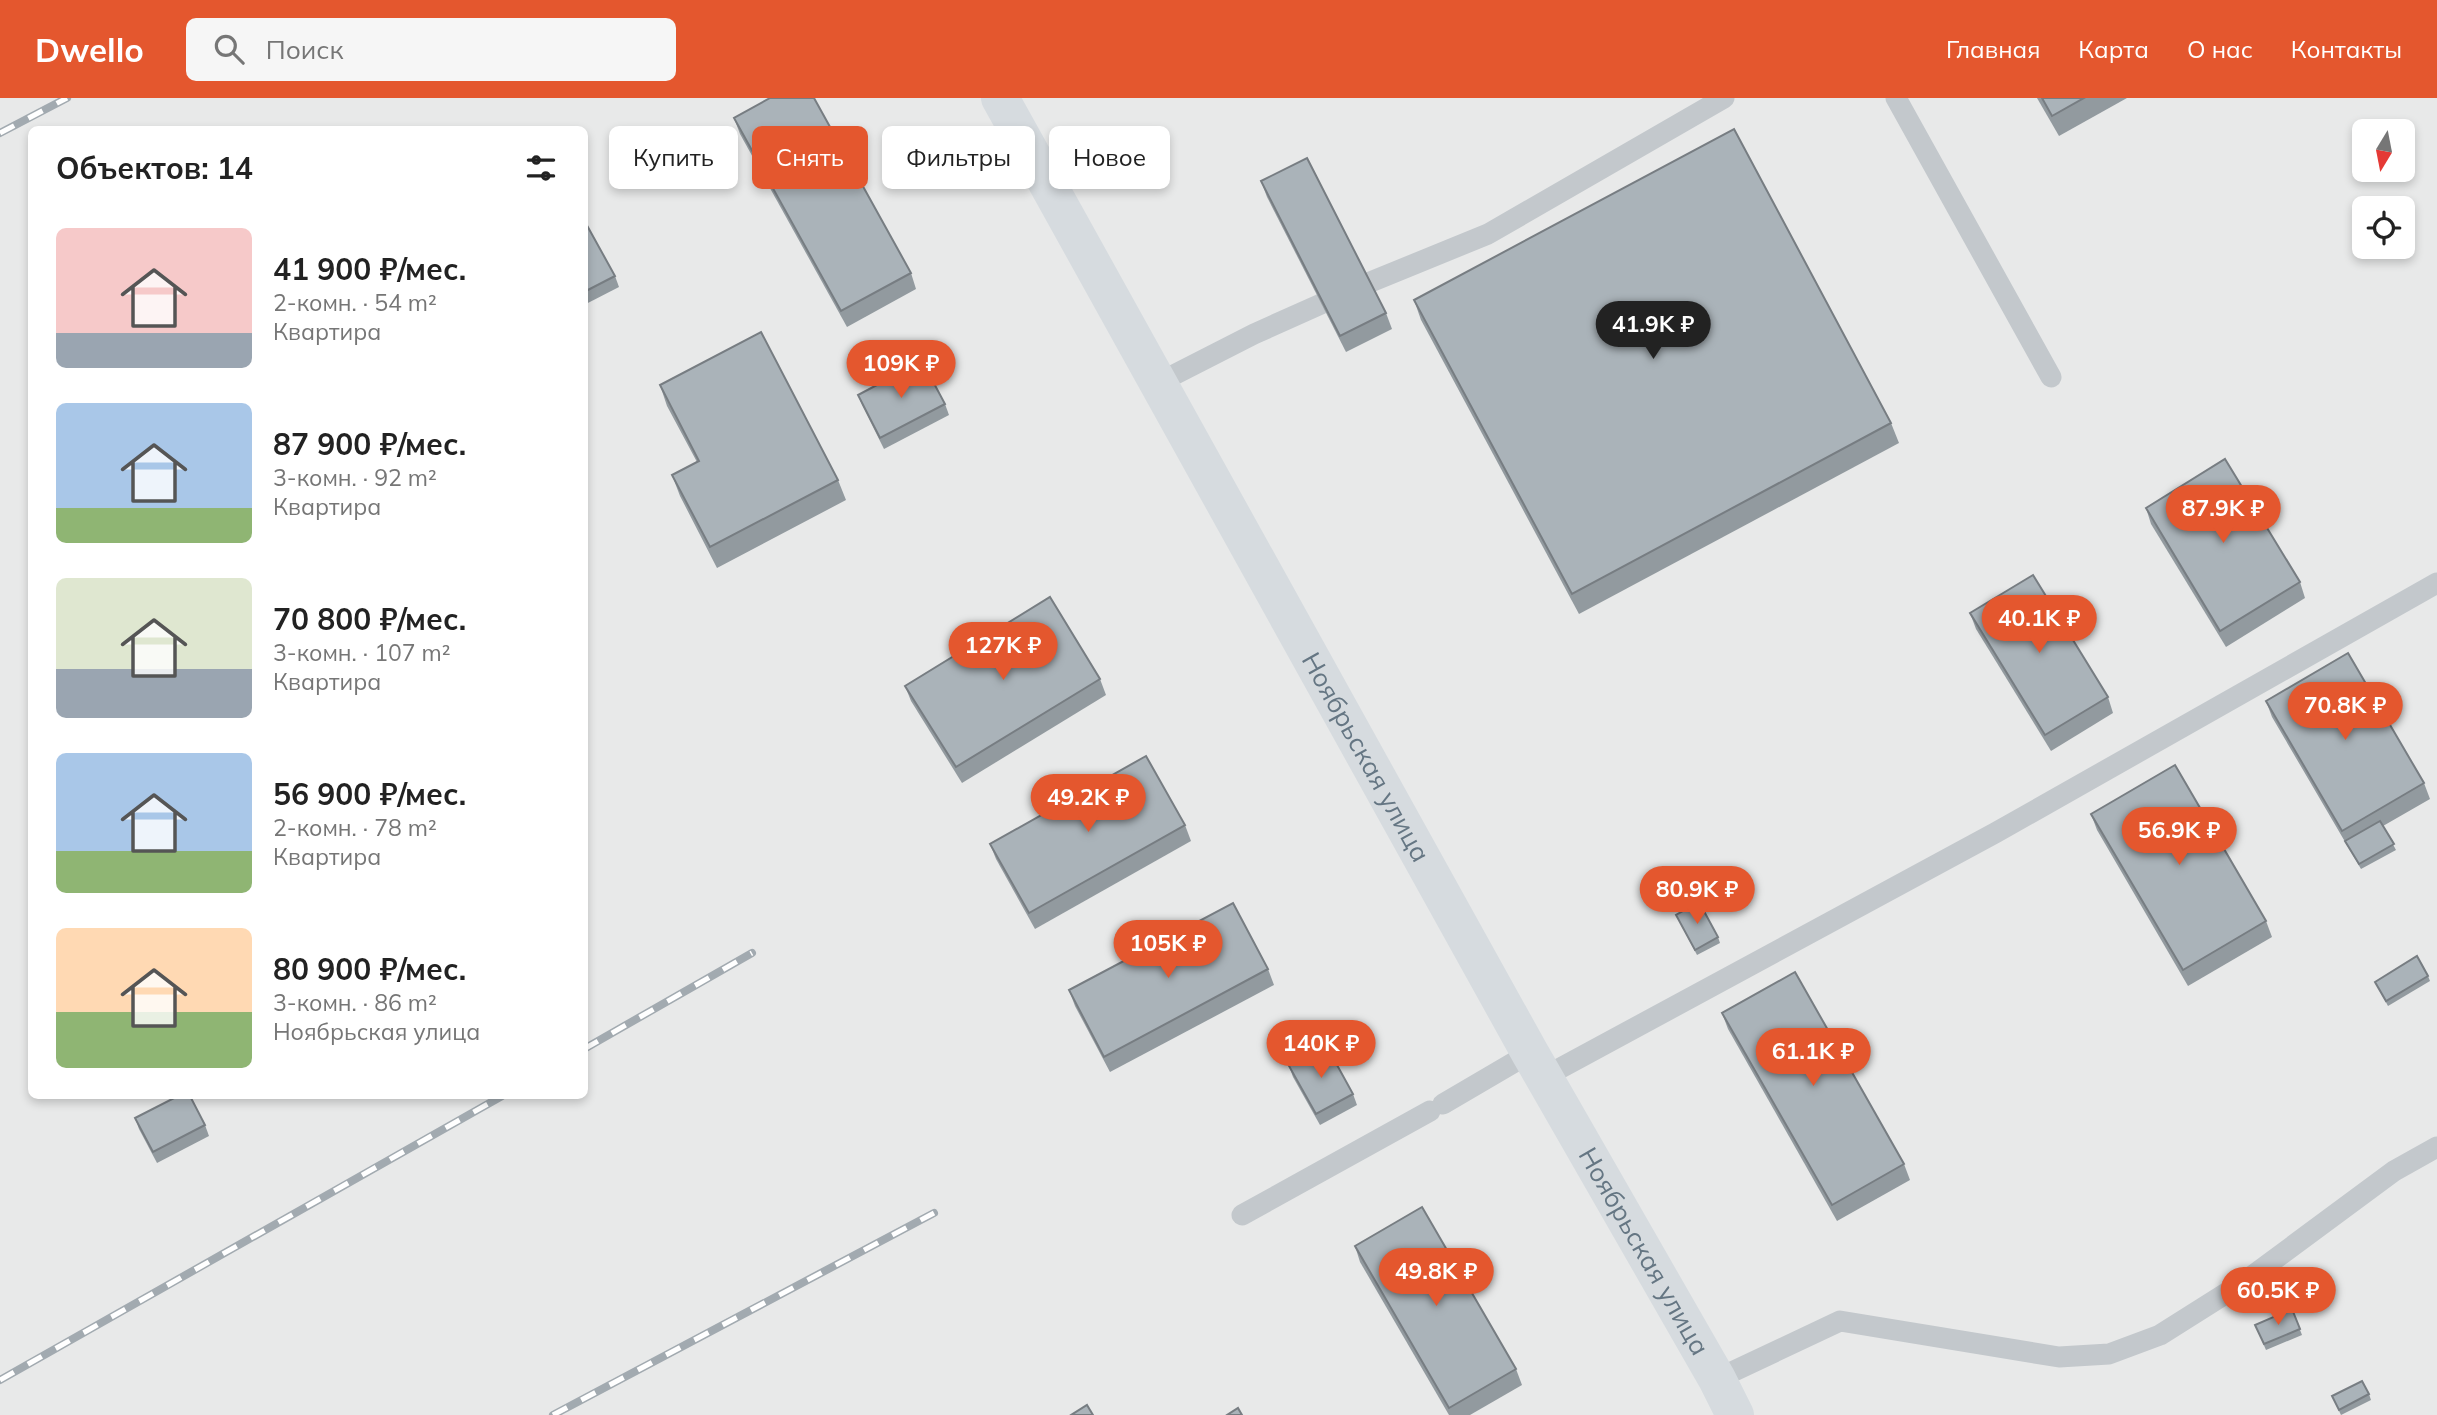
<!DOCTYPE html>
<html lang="ru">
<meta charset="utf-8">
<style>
body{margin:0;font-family:Mulish,sans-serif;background:#f6f6f6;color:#222;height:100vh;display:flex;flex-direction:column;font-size:26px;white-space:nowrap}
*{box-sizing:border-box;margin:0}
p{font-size:23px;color:#767676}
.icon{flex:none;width:38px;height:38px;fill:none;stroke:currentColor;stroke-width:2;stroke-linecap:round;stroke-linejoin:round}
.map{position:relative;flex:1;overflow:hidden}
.drawer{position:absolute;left:28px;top:28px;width:560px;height:973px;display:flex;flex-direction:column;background:#fff;border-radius:10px;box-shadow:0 4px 10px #0003}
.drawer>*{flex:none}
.banner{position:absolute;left:609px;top:28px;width:665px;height:63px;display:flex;gap:14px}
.needle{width:46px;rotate:190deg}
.controls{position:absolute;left:2352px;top:21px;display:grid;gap:14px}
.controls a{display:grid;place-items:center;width:63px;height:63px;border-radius:10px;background:#fff;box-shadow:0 4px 10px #0003;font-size:35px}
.price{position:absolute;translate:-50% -60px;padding:0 16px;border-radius:24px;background:#e4572e;color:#fff;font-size:23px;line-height:46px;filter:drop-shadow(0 2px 4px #0008)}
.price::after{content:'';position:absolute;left:50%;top:42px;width:21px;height:16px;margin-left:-10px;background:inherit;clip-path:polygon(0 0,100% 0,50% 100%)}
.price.current{background:#222;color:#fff}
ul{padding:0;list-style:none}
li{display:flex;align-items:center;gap:21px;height:175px;padding:0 28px}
li span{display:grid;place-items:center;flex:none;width:196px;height:140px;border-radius:10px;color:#555}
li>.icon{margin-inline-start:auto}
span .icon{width:84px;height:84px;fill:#fffc;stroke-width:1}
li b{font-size:30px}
h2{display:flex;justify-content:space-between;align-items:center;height:84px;padding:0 28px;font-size:30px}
.chip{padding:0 24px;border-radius:10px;background:#fff;box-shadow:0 4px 10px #0003;font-size:24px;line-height:63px}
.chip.current{background:#e4572e;color:#fff}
header{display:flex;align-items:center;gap:42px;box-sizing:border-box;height:98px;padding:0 35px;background:#e4572e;color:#fff}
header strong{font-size:33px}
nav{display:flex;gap:38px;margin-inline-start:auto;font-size:24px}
.search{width:490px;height:63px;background:#f6f6f6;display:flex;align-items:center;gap:18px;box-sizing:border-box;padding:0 24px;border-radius:10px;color:#767676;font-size:26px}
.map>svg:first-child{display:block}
</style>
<header>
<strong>Dwello</strong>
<div class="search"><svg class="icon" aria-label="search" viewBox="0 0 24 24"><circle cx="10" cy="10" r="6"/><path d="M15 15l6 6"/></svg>Поиск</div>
<nav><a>Главная</a><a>Карта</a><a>О нас</a><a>Контакты</a></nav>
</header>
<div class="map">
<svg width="2437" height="1317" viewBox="0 0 2437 1317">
<rect width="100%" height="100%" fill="#fafaf8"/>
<path fill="#e8e9e9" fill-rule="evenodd" d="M0 0H2437V1317H0ZM32 32H584V998H32ZM2364 33H2403V72H2364ZM2364 110H2403V149H2364Z"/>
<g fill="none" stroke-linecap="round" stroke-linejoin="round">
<g stroke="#c3c8cc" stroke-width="21">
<path d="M1896 0 2051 279"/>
<path d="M1368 185 1488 136 1724 0"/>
<path d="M1158 285 1254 236 1321 206"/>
<path d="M1544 979 1995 735 2437 485"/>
<path d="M1443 1006 1530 955"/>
<path d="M1242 1117 1430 1013"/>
<path d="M1717 1281 1840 1223 2059 1259 2109 1256 2160 1237 2244 1184 2394 1073 2437 1049"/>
</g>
<path stroke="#d6dbdf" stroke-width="38" id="s1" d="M1000 0 1530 955 1717 1281 1735 1317"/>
<g stroke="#a2aab0" stroke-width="8">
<g id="rail">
<path d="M0 35 67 0"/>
<path d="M584 951 752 855"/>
<path d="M0 1282 502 998"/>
<path d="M553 1317 934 1115"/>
</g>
</g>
<use href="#rail" stroke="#fff" stroke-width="5" stroke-dasharray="16" stroke-linecap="butt"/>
</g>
<g fill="#929a9f">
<path d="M2037 0H2127L2059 38Z"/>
<path d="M734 20 911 175 916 191 847 229 740 36Z"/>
<path d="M1261 83 1386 215 1392 231 1346 254 1267 99Z"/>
<path d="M584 122 615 178 619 189 584 207Z"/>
<path d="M1414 202 1891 325 1899 345 1579 516 1421 222Z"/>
<path d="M660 287 838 382 846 402 717 470 680 398 672 377 697 364 667 308Z"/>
<path d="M858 297 945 306 949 317 884 351 862 307Z"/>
<path d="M2146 410 2300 484 2305 500 2226 549 2151 426Z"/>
<path d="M1970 515 2108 599 2113 615 2051 653 1976 531Z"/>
<path d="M1100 581 1106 597 962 685 911 603 905 588Z"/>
<path d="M2266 603 2424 685 2430 701 2383 728 2396 752 2361 771 2272 619Z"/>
<path d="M2091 716 2266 823 2272 839 2188 888 2097 732Z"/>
<path d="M1185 727 1191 743 1035 831 996 761 990 746Z"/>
<path d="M1676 817 1718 839 1720 845 1697 857Z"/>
<path d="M1268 871 1274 887 1110 974 1075 908 1069 892Z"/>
<path d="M2428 878 2430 883 2388 908 2375 884Z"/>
<path d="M1722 915 1904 1066 1910 1082 1837 1123 1728 931Z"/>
<path d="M1289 968 1353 996 1357 1007 1320 1027 1293 979Z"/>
<path d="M135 1020 205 1027 209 1038 157 1065 139 1031Z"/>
<path d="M1355 1148 1516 1271 1522 1287 1470 1317H1449L1360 1164Z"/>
<path d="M2292 1211 2302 1237 2266 1252 2255 1227Z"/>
<path d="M2369 1296 2371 1302 2341 1317 2332 1298Z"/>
</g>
<g fill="#aab3b9" stroke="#777d82" stroke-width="2">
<path d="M770 0H814L911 175 841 213 734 20Z"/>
<path d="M2042 0H2084L2052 18Z"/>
<path d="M1734 31 1891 325 1572 496 1414 202Z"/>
<path d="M1307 60 1386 215 1340 238 1261 83Z"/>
<path d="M584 122 615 178 584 194Z"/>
<path d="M761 234 838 382 710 449 672 377 699 363 660 287Z"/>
<path d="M922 263 945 306 880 340 858 297Z"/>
<path d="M2225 361 2300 484 2220 533 2146 410Z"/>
<path d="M2033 477 2108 599 2045 637 1970 515Z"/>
<path d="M1050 499 1100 581 956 669 905 588Z"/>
<path d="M2348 555 2424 685 2342 733 2266 603Z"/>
<path d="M1146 658 1185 727 1029 815 990 746Z"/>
<path d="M2175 667 2266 823 2183 872 2091 716Z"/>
<path d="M2380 723 2394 746 2359 766 2345 743Z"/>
<path d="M1699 804 1718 839 1695 852 1676 817Z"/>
<path d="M1233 805 1268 871 1104 959 1069 892Z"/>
<path d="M2417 858 2428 878 2386 903 2375 884Z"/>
<path d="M1795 874 1904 1066 1832 1107 1722 915Z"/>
<path d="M1326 947 1353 996 1316 1016 1289 968Z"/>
<path d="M178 998H190L205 1027 153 1054 135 1020Z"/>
<path d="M1422 1109 1516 1271 1449 1310 1355 1148Z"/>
<path d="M2292 1211 2300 1231 2264 1246 2255 1227Z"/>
<path d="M2362 1283 2369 1296 2339 1312 2332 1298Z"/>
<path d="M1087 1307 1093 1317H1071Z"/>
<path d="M1238 1310 1242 1317H1227Z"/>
</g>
<g text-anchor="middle" stroke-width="7" stroke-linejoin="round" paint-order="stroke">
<g font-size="26" fill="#657683" stroke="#fff">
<text dy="9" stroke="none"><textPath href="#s1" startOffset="754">Ноябрьская улица</textPath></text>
<text dy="9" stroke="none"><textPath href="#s1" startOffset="1321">Ноябрьская улица</textPath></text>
</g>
</g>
</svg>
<div class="controls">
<a><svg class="needle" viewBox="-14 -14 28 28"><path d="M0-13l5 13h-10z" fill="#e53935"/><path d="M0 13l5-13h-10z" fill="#767676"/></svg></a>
<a><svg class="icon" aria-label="locate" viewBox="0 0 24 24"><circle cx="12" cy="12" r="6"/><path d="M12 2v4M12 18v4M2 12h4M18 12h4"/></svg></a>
</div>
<b class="price current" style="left:1653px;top:263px">41.9K ₽</b>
<b class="price" style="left:901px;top:302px">109K ₽</b>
<b class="price" style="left:2223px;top:447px">87.9K ₽</b>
<b class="price" style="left:2039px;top:557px">40.1K ₽</b>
<b class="price" style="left:1003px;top:584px">127K ₽</b>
<b class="price" style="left:2345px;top:644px">70.8K ₽</b>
<b class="price" style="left:1088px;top:736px">49.2K ₽</b>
<b class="price" style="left:2179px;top:769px">56.9K ₽</b>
<b class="price" style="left:1697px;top:828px">80.9K ₽</b>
<b class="price" style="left:1168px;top:882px">105K ₽</b>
<b class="price" style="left:1321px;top:982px">140K ₽</b>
<b class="price" style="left:1813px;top:990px">61.1K ₽</b>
<b class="price" style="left:1436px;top:1210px">49.8K ₽</b>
<b class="price" style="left:2278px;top:1229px">60.5K ₽</b>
<div class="banner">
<a class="chip">Купить</a>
<a class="chip current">Снять</a>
<a class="chip">Фильтры</a>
<a class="chip">Новое</a>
</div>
<section class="drawer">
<h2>Объектов: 14<svg class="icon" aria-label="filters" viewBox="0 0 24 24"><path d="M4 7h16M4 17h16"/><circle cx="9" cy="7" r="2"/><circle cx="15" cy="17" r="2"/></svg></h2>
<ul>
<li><span style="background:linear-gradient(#f6c9c9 75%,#9aa5b1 0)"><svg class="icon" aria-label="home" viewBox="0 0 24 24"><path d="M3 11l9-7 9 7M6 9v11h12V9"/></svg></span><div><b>41 900 ₽/мес.</b><p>2-комн. · 54 m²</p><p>Квартира</p></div></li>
<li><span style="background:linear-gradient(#a9c7e8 75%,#8fb573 0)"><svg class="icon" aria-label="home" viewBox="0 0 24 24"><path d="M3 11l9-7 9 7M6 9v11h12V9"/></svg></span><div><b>87 900 ₽/мес.</b><p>3-комн. · 92 m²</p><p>Квартира</p></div></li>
<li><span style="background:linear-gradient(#dfe7d0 65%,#9aa5b1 0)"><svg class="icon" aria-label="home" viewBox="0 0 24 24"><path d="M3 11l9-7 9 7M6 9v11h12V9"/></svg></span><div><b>70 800 ₽/мес.</b><p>3-комн. · 107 m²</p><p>Квартира</p></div></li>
<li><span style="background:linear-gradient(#a9c7e8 70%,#8fb573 0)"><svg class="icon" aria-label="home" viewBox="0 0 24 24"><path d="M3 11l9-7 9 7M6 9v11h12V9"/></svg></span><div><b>56 900 ₽/мес.</b><p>2-комн. · 78 m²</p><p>Квартира</p></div></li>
<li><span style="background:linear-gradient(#ffd9b3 60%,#8fb573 0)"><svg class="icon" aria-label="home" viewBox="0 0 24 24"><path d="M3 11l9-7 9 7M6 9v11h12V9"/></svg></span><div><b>80 900 ₽/мес.</b><p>3-комн. · 86 m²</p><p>Ноябрьская улица</p></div></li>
</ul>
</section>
</div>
